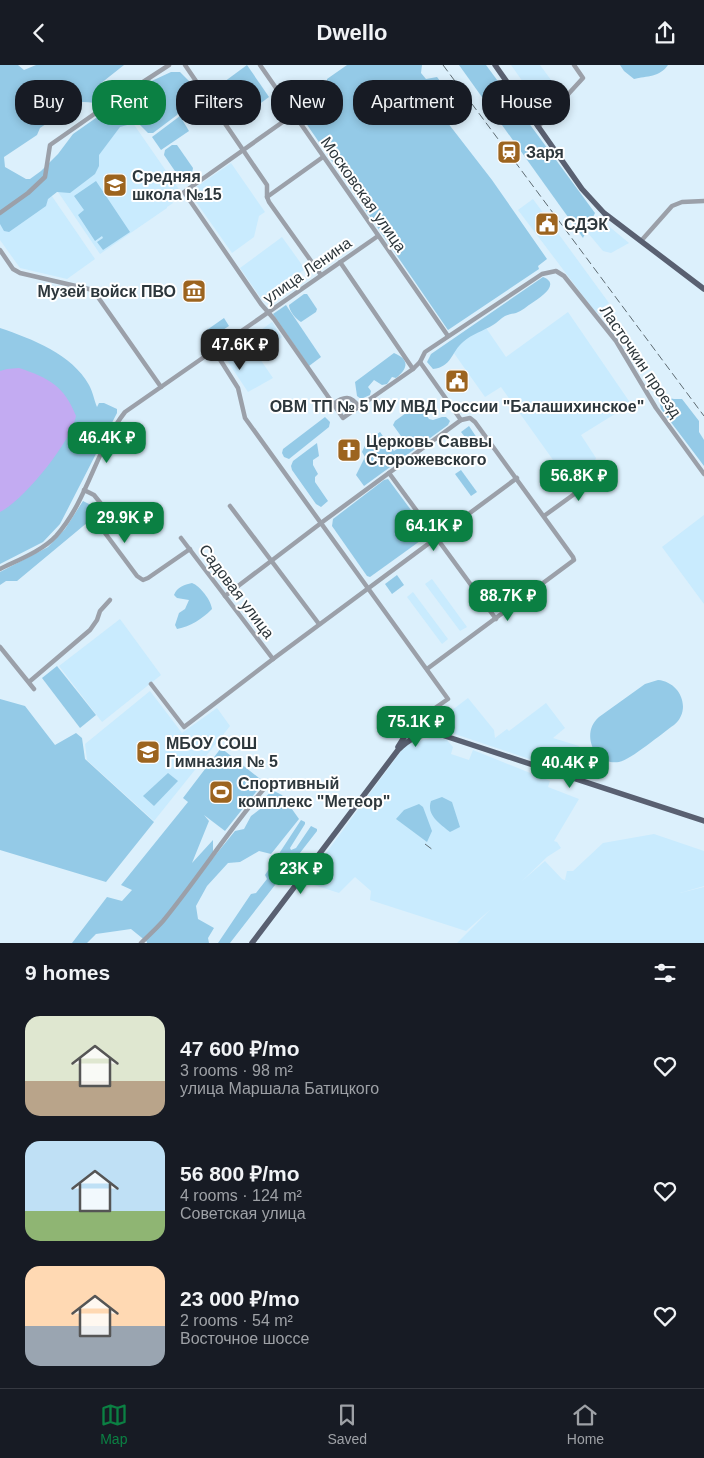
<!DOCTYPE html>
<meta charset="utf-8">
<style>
body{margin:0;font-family:Arial,sans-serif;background:#242831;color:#f1f3f6;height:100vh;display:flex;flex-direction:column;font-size:19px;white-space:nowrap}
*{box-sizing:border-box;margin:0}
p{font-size:16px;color:#9ea1a6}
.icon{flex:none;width:28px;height:28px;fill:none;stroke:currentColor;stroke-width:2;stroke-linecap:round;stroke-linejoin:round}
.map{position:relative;height:878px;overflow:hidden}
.panel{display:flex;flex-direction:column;background:#171b24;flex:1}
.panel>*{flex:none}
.banner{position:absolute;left:15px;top:15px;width:675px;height:45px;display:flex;gap:10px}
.price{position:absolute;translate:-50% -42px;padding:0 11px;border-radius:10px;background:#0b8043;color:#fff;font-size:16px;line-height:32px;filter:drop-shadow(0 1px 2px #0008)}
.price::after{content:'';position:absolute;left:50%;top:30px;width:15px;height:11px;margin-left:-8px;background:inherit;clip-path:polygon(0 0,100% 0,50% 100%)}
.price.current{background:#222;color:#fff}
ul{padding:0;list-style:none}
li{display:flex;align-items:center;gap:15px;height:125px;padding:0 25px}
li span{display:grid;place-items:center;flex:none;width:140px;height:100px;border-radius:15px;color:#555}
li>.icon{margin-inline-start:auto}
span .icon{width:60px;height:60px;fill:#fffc;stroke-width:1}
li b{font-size:21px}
h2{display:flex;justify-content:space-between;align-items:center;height:60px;padding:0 25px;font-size:21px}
.chip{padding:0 18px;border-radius:20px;background:#171b24;box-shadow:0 2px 8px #0003;font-size:18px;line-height:45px}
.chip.current{background:#0b8043;color:#fff}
header{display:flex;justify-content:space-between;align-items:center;height:65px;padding:0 25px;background:#171b24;font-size:22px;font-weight:600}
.dock{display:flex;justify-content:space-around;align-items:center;height:70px;border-top:1px solid #363941;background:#171b24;font-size:14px;color:#9ea1a6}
.dock a{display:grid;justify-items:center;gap:2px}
.dock .current{color:#0b8043}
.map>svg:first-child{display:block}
</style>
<header><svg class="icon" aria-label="back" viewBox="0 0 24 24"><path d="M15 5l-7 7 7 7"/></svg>Dwello<svg class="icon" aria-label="share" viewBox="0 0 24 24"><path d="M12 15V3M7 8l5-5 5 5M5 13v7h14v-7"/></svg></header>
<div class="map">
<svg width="704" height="878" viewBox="0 0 704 878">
<rect width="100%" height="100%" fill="#dcf0fc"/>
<g fill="#c9ebfe">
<path d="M511 0H540L562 30 545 48Z"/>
<path d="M128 51 180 126 170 133 173 138 167 142V143L100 189 50 115Z"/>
<path d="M231 98 265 147 259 151 254 172 232 188 189 127Z"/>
<path d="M47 124 95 194 67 214 20 203 0 175V156Z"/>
<path d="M533 134 609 238 596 248 518 145Z"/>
<path d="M600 154 629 178 611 188 603 186 588 168Z"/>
<path d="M282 172 305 204 262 235 240 203Z"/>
<path d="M568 247 631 339 581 370 596 393 592 402 573 423 501 322 485 332 451 284 484 260 506 292Z"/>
<path d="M272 257 282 272 258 291 273 313 248 327 224 291Z"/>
<path d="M704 450V539L662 482Z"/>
<path d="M432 514 467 562 460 566 425 519Z"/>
<path d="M413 527 448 574 442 579 407 532Z"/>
<path d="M120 554 161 610 102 657 59 601Z"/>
<path d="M150 626 182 668 217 643 230 661 154 756 87 695 85 679Z"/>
<path d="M468 633 494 665 495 673 507 664 509 666 546 638 565 663 553 673 579 681 594 701 589 714 431 661Z"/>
<path d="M436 672 447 675 453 682 451 689 469 695 473 685 550 716 548 722 579 734 554 776 557 777 561 783 547 792 522 816 545 796 562 814 572 818 565 815 567 806H573L603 778 654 769 704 786V821L680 828 704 822V878H457L491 844 466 866 370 835 371 826 355 812 339 828 311 819 307 814 401 686 409 678Z"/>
</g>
<g fill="#94cae7">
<path d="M0 0H18L24 5 36 0H124L100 19 101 36C93 40 85 35 77 38 64 44 52 55 40 63L37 70 4 92 5 102 26 114H30L41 106 58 89 73 69 143 20 171 7H180L190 17 197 32 195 37H190L181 44 177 50 153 68H148L140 60 131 59 120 62 99 90V101L95 109 70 128 57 127 48 134 46 141 9 167 4 166 0 159Z"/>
<path d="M247 0 269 32 231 60 209 28Z"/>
<path d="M347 0H422L421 8 426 14 437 12 459 41 444 53 492 115 547 194 538 201 539 204 448 265 301 51 327 27V14Z"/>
<path d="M459 0H486L595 148 583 173Z"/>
<path d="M620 0H668C660 12 647 11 634 14L624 6Z"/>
<path d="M180 51 189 66 161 85 152 72Z"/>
<path d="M172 80H177L193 103 192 108 184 113 179 112 164 90 165 85Z"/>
<path d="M96 116 130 167 103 185 97 177 103 173 102 171 95 176 78 150 84 145 74 131Z"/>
<path d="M543 212C561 219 541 232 532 238 527 241 522 246 516 248 512 249 509 249 505 251 501 253 497 258 493 260 483 266 472 269 463 277 451 287 452 302 433 304L427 297 431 289Z"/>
<path d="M304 229H307L317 244 316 247 301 257C296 254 289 246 289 240Z"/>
<path d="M286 240 321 292 309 301 273 249Z"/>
<path d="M224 253 229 261 209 274 204 267Z"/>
<path d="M0 263C32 274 72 289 89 320 93 327 94 335 97 342L99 338H104L117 344V348L60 459 43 477 0 499Z"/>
<path d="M394 288C409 294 409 303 396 313L392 312 387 319 382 320 374 315 368 322 371 326 370 330 361 334 357 331 355 317Z"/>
<path d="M664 332 674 334H682L699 356V367L704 375V401L661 344 659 335Z"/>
<path d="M417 340 421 342 429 354 433 355 442 352H446L450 356 448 360 364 421 356 410 365 392 362 387C366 377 371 373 380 367L394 386 406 378 393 360 395 356Z"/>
<path d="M325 352 330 357 329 362 289 394 284 392 282 388 283 384Z"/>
<path d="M469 361 479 376 472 381 461 367Z"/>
<path d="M317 378 319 391 313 395V400L318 409 315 412V417L328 436 321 442 316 439 292 405 291 401 293 396Z"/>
<path d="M461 405 477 427 471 431 455 409Z"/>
<path d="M388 414 428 468 427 471 370 512 367 511 332 461 333 454 384 415Z"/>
<path d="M83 436 93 441 91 449 95 446 101 454 92 461 88 457 17 516H6L0 520V507L48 482 65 464Z"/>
<path d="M397 510 404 520 392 529 385 519Z"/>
<path d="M192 518C200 521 211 535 212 544 201 555 191 561 177 564L175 560 179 548 185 544 189 535 177 533 174 530C177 522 184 520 192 518Z"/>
<path d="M57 601 96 650 80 663 42 613Z"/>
<path d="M658 615C681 617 692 645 674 660 661 669 632 694 619 697 594 701 580 668 599 652L645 619Z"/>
<path d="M0 634 25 641 55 680 76 668 82 673 85 694 154 757 106 817 0 785Z"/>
<path d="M221 683 264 717 225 766 204 750 209 756 192 798 213 775V793L235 766 244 764 251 751 264 741V734L272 725 282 730 299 754 271 789 259 786 240 797 228 798 207 821 196 841 198 854 214 863 208 873 209 878H147V877L131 864 96 869 87 878H72L107 832 122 836 132 825 121 820 188 737 183 733Z"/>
<path d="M168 708 178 716 154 741 143 731Z"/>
<path d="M442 732 452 737 460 762 450 767C440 759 426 750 431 736Z"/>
<path d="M419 739 423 742 432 766 427 777 396 754 404 745Z"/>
<path d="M301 755 305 757V759L290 783 291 785 296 783 311 761 317 764V766L230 878H218L251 829 256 828 267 814 265 810Z"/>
</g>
<path fill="#c3abf2" d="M19 303C49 313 64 321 76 351 71 377 24 435 0 447V306L7 304Z"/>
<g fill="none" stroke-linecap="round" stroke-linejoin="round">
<g stroke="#9ba0a9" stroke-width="4.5">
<path d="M185 0 267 120V132L269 137 321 210"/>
<path d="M260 0 448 271"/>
<path d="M294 49 184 127 261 239 274 254 343 353 413 304 420 297 425 287 542 209 556 206 564 211 616 276 656 343 704 409"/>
<path d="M538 62 583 13 574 0"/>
<path d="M267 132 323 92"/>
<path d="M0 148 28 128 45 112 50 80 100 45 169 0"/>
<path d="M641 176 672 141 682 137 704 136"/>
<path d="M0 185 13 204 20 208 93 225 161 322"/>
<path d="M340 197 413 304"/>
<path d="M214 285 238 323 245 353 448 634 425 650 416 659"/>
<path d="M420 297 461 355"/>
<path d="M333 339C344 331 351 330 359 342"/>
<path d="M389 408 496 554"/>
<path d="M84 425 94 430 111 451 105 468 137 511 143 515 148 513 190 484"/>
<path d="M230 441 319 559"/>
<path d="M544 451 573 430 596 404"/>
<path d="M181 473 273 594"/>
<path d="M0 504C18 495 42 486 56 471 88 435 96 384 125 347L378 171"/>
<path d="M225 531 325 455 461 355 470 353 475 357 573 492 574 495 427 604"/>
<path d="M0 582 34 624"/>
<path d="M29 617 90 565 97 555 100 546 110 535"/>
<path d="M151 619 184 662 273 594 517 413"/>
<path d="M141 878C148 871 156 864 163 856 199 812 230 763 268 719"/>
</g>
<g stroke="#596071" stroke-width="5.5">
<path d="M495 0 582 124 604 148 704 224"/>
<path d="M411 661 416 659 442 670 704 756"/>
<path d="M398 682 411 661"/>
<path d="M252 878 398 685C410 673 421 668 437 669"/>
</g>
<g stroke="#5e6b72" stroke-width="1" stroke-dasharray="8 4" stroke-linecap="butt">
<path d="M443 0 704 351"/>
<path d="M425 779 433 785"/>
</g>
</g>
<defs>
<g id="station-square" transform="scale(1.25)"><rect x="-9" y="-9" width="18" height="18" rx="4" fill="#9c641f" stroke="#fff"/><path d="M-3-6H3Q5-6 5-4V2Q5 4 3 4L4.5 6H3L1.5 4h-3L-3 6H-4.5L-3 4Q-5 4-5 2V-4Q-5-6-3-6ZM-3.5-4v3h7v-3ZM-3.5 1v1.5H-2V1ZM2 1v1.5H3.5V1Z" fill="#fff"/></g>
<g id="school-square" transform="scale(1.25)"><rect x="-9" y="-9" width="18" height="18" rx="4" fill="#9c641f" stroke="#fff"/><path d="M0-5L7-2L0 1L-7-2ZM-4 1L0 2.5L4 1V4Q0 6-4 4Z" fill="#fff"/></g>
<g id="civic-square" transform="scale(1.25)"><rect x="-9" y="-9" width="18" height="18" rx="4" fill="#9c641f" stroke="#fff"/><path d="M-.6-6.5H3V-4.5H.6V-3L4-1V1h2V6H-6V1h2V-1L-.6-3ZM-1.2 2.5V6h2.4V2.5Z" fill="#fff"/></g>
<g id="museum-square" transform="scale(1.25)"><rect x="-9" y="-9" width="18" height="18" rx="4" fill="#9c641f" stroke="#fff"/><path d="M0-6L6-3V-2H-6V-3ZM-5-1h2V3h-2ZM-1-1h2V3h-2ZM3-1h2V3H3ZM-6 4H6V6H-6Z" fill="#fff"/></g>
<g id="church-square" transform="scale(1.25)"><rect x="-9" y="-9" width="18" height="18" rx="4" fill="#9c641f" stroke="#fff"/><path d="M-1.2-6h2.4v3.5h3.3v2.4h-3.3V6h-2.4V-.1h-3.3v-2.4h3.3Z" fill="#fff"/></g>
<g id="stadium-square" transform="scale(1.25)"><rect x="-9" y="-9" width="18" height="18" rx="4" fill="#9c641f" stroke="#fff"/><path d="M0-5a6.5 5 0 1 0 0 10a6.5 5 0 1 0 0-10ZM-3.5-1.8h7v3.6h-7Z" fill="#fff"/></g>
</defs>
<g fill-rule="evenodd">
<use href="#station-square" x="509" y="87"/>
<use href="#school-square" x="115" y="120"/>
<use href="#civic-square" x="547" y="159"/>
<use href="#museum-square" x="194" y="226"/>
<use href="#civic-square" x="457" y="316"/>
<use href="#church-square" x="349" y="385"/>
<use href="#school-square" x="148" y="687"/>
<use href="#stadium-square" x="221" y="727"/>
</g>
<g text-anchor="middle" stroke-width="4" stroke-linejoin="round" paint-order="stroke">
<g font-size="16" font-weight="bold" fill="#2d373c" stroke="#fff" text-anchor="start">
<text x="526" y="93">Заря</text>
<text x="132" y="117">Средняя<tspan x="132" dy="18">школа №15</tspan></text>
<text x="564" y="165">СДЭК</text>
<text x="176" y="232" text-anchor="end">Музей войск ПВО</text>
<text x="457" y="347" text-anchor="middle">ОВМ ТП № 5 МУ МВД России "Балашихинское"</text>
<text x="366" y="382">Церковь Саввы<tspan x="366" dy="18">Сторожевского</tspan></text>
<text x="166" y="684">МБОУ СОШ<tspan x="166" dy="18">Гимназия № 5</tspan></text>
<text x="238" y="724">Спортивный<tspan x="238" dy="18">комплекс "Метеор"</tspan></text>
</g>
<g font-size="16" fill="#2d373c" stroke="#fff">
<text transform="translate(364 129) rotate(55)" y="6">Московская улица</text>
<text transform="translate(307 205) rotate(-35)" y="6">улица Ленина</text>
<text transform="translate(641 296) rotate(56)" y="6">Ласточкин проезд</text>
<text transform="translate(237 526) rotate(53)" y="6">Садовая улица</text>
</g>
</g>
</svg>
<b class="price current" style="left:240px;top:306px">47.6K ₽</b>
<b class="price" style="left:107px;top:399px">46.4K ₽</b>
<b class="price" style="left:579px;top:437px">56.8K ₽</b>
<b class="price" style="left:125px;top:479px">29.9K ₽</b>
<b class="price" style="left:434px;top:487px">64.1K ₽</b>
<b class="price" style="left:508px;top:557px">88.7K ₽</b>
<b class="price" style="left:416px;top:683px">75.1K ₽</b>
<b class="price" style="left:570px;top:724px">40.4K ₽</b>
<b class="price" style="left:301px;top:830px">23K ₽</b>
<div class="banner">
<a class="chip">Buy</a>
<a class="chip current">Rent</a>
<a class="chip">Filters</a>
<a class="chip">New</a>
<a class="chip">Apartment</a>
<a class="chip">House</a>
</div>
</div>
<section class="panel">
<h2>9 homes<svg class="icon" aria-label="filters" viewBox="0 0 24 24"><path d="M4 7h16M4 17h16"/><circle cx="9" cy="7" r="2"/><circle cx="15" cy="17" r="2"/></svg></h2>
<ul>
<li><span style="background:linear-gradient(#dfe7d0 65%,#b9a48a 0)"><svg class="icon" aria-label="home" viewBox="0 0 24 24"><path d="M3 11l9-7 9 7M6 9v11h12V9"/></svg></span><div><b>47 600 ₽/mo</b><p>3 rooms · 98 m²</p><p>улица Маршала Батицкого</p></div><svg class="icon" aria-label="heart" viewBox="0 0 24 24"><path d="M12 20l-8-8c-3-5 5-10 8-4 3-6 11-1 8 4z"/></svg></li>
<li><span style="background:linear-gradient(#bfe0f5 70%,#8fb573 0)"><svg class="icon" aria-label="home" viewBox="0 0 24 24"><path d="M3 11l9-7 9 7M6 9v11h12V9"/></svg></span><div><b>56 800 ₽/mo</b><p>4 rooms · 124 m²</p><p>Советская улица</p></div><svg class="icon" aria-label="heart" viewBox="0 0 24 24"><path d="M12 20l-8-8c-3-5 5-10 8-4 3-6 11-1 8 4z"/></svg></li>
<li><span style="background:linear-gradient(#ffd9b3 60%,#9aa5b1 0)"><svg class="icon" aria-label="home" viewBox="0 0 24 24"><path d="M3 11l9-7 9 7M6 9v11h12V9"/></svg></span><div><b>23 000 ₽/mo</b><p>2 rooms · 54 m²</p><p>Восточное шоссе</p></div><svg class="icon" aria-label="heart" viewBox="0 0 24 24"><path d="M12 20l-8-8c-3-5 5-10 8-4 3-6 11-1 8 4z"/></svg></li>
</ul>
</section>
<nav class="dock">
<a class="current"><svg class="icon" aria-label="map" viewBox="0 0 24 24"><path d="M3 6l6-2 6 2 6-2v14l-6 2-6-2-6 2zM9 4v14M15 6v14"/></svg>Map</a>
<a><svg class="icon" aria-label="saved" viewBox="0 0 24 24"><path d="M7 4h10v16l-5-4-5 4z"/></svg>Saved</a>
<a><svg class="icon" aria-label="home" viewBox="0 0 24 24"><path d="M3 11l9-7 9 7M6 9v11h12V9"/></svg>Home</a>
</nav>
